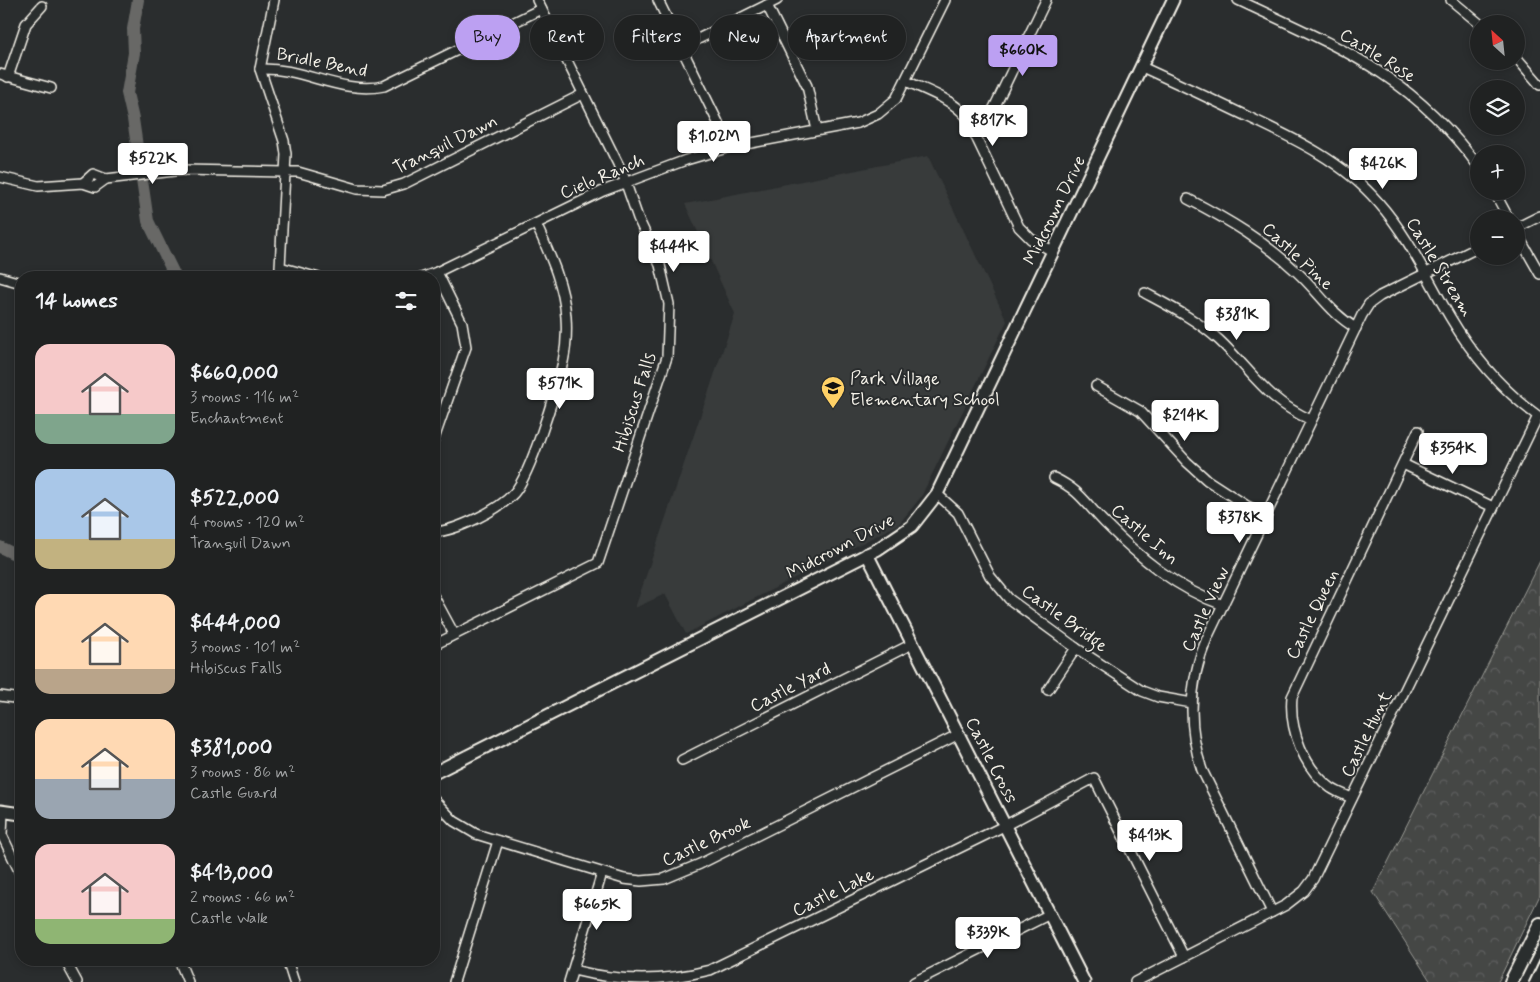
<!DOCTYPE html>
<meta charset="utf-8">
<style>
body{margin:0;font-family:Mynerve,sans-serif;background:#282a2a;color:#f1f3f6;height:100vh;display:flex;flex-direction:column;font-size:19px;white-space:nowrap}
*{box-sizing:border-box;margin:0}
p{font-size:16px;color:#a2a4a5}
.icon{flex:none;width:28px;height:28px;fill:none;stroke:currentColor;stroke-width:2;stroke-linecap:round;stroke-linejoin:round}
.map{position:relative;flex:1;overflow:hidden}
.panel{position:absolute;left:15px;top:271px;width:425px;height:695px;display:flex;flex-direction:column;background:#202222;border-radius:20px;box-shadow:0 2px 8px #0003,0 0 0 1px #3d3f40}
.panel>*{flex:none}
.top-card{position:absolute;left:455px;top:15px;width:475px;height:45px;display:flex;gap:10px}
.needle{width:32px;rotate:333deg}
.controls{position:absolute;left:1470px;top:15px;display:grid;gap:10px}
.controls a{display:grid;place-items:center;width:55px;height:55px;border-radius:50%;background:#202222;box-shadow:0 2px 8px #0003,0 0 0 1px #3d3f40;font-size:25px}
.price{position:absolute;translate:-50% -42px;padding:0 11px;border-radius:5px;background:#fff;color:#222;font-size:16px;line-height:32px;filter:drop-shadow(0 1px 2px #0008)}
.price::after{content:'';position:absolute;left:50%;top:30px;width:15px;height:11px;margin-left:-8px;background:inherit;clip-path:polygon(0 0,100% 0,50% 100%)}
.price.current{background:#bca0f2;color:#111}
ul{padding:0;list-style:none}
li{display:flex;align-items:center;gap:15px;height:125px;padding:0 20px}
li span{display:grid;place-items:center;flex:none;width:140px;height:100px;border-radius:15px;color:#555}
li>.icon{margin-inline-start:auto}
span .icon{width:60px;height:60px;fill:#fffc;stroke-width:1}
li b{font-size:21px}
h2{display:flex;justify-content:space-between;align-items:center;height:60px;padding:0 20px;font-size:21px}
.chip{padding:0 18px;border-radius:22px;background:#202222;box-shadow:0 2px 8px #0003,0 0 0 1px #3d3f40;font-size:18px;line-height:45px}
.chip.current{background:#bca0f2;color:#111}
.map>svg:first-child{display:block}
</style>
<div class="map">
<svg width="1540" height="982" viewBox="0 0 1540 982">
<defs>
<pattern id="park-crowns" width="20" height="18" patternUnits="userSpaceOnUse" patternTransform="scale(1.25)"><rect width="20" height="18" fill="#444645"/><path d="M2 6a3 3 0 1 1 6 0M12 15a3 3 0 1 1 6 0" fill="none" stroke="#606160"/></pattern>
</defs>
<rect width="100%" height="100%" fill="#2a2d2e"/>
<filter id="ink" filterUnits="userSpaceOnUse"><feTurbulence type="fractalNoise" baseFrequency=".02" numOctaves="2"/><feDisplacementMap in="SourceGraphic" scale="10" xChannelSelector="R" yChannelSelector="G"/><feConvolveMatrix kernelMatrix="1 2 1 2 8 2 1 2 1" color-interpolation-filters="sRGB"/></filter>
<g filter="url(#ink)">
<path fill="#373a3a" d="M928 156 1007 321 921 497 899 524 686 634 665 594 635 608 735 314 685 204Z"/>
<path fill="url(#park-crowns)" stroke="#9c9c96" d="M1540 561V895L1498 982H1431L1373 892Z"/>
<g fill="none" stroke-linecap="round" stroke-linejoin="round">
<g stroke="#676866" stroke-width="12">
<path d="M138 0 133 29 134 53 127 93 133 119 148 221 176 278"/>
<path d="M0 547 12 553H21"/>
</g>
<g stroke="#f4f1e8" stroke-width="12">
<g id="minor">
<path d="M274 0 260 69 284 141 286 154 280 267 319 278"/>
<path d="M658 0 730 147"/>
<path d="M1238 0C1338 47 1411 74 1479 167"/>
<path d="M1451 0 1480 24"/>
<path d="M767 5 807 86 817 130"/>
<path d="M682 47 777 0"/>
<path d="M1516 57 1540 85"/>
<path d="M260 69C303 67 341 95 384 86L541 9"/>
<path d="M0 74 51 88"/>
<path d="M8 77 26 24 42 6"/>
<path d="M906 81C927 91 950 98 966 116L1019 227 1031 239 1054 252"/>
<path d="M970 126 989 116 994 108 1046 0"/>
<path d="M0 177 38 186 83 183 95 187 106 179"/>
<path d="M83 183 93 174 106 179 183 170 285 172H298L357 189 383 190 404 184 583 94"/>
<path d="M1494 191 1509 219"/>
<path d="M1188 199C1229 220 1264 241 1297 272 1318 291 1331 314 1356 328"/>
<path d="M1516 228 1540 216"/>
<path d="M1516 232 1540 274"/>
<path d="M0 277 21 283"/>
<path d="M421 278 437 272 603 191 686 160 730 147 858 123 878 114 896 99 945 0"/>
<path d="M1145 293C1171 307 1197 320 1219 340 1253 372 1266 400 1311 420"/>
<path d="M1096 386 1140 411 1187 462 1207 480 1247 506 1267 515"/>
<path d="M434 439 466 347 462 323 437 272"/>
<path d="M1403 464 1493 507"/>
<path d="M1054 478C1081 491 1085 503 1105 523 1139 557 1177 589 1223 605"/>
<path d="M937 494 958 513 990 576 1009 599 1076 648 1142 691 1158 697 1192 703"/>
<path d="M434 532C456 531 499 510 514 493 531 474 556 390 563 362 566 348 567 331 566 317 564 284 549 253 536 224"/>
<path d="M434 597 454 634"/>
<path d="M434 645 598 563 667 357 669 304 660 265 638 218 622 172 537 0"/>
<path d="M1048 690 1076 648"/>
<path d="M0 696 21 699"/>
<path d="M682 760 912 644"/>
<path d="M1352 798C1345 795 1337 792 1331 788 1304 769 1289 729 1292 697L1418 431"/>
<path d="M434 800 454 821 476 834 624 879 641 881 664 879 700 864 959 734"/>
<path d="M3 811 2 835 21 875"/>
<path d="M1272 912 1202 770C1187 725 1189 680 1208 636L1362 315 1369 304 1380 296 1479 247"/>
<path d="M65 960 77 982"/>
<path d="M179 960 188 982"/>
<path d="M287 960 294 982"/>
<path d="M573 970C621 982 663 982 710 970L1006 825 1094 778 1184 957"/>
<path d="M454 982 498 841"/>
<path d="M569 982 602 873"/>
<path d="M914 982 1050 914"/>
<path d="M1135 982 1286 905 1304 891 1313 879 1538 416C1502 390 1473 356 1450 317 1427 278 1409 237 1378 202 1342 160 1291 137 1242 114 1209 98 1175 82 1142 67"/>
</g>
</g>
<g stroke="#f4f1e8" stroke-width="15">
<g id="tertiary">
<path d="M867 554 1084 982"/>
<path d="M434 773 878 549 912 526 937 494 1173 0"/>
<path d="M0 811 21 814"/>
</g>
</g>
<g stroke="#f4f1e8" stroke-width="16">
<path id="secondary" d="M1511 982 1540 924"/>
</g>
<use href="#minor" stroke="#2a2d2e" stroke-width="9"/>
<use href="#tertiary" stroke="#2a2d2e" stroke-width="11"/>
<use href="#secondary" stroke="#2a2d2e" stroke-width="12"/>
<path stroke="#f4f1e8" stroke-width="2" d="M1529 982 1540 959"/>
</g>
</g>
<defs>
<g id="school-pin" transform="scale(1.25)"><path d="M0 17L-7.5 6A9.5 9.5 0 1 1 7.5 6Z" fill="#ffd166" stroke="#2a2d2e"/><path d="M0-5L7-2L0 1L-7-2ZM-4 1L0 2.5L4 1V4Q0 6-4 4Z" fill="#111"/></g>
</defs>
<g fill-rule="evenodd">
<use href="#school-pin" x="833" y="388"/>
</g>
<g text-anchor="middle" stroke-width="4" stroke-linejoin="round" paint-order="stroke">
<g font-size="18" fill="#f4f1e8" stroke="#2a2d2e">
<text transform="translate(1378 55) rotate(32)" y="6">Castle Rose</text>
<text transform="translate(322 62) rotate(11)" y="6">Bridle Bend</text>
<text transform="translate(445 144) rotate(-26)" y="6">Tranquil Dawn</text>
<text transform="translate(602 176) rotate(-23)" y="6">Cielo Ranch</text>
<text transform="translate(1054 210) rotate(-64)" y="6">Midcrown Drive</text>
<text transform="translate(1298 256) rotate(43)" y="6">Castle Pine</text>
<text transform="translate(1440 267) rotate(59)" y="6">Castle Stream</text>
<text transform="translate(634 402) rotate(-72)" y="6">Hibiscus Falls</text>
<text transform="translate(1145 534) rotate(41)" y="6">Castle Inn</text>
<text transform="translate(840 546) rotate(-28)" y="6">Midcrown Drive</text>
<text transform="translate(1205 609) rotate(-66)" y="6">Castle View</text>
<text transform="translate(1312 614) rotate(-64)" y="6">Castle Queen</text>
<text transform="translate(1065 618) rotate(36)" y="6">Castle Bridge</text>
<text transform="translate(790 687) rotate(-27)" y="6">Castle Yard</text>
<text transform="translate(1366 734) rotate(-64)" y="6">Castle Hunt</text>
<text transform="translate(992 760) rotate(63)" y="6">Castle Cross</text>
<text transform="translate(706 841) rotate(-25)" y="6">Castle Brook</text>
<text transform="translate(833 892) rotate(-26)" y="6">Castle Lake</text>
</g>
<g font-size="18" fill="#f4f1e8" stroke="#2a2d2e" text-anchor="start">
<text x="850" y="384">Park Village<tspan x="850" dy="21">Elementary School</tspan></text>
</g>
</g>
</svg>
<div class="controls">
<a><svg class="needle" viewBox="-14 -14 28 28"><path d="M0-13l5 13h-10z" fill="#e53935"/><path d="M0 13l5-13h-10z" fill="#a2a4a5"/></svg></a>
<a><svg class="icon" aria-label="layers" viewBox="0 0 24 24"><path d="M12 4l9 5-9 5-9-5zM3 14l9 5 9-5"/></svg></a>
<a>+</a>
<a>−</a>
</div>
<b class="price current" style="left:1023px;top:77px">$660K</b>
<b class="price" style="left:993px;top:147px">$817K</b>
<b class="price" style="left:714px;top:163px">$1.02M</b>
<b class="price" style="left:153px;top:185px">$522K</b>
<b class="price" style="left:1383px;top:190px">$426K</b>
<b class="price" style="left:674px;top:273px">$444K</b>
<b class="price" style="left:1237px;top:341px">$381K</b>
<b class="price" style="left:560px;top:410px">$571K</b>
<b class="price" style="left:1185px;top:442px">$214K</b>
<b class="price" style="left:1453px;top:475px">$354K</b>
<b class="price" style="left:1240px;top:544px">$378K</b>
<b class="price" style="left:1150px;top:862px">$413K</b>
<b class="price" style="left:597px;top:931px">$665K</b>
<b class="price" style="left:988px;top:959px">$339K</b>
<div class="top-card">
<a class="chip current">Buy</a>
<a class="chip">Rent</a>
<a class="chip">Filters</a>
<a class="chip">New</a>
<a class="chip">Apartment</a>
</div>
<section class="panel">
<h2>14 homes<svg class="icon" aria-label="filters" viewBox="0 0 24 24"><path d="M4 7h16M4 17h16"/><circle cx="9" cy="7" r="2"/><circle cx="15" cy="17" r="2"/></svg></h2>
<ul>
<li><span style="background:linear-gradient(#f6c9c9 70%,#7fa58c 0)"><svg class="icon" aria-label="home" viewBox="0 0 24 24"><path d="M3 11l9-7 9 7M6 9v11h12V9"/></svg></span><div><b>$660,000</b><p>3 rooms · 116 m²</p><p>Enchantment</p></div></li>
<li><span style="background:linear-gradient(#a9c7e8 70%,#c2b280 0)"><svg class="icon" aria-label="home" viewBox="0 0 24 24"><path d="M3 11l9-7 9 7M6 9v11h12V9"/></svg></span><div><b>$522,000</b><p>4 rooms · 120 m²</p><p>Tranquil Dawn</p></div></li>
<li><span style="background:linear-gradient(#ffd9b3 75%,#b9a48a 0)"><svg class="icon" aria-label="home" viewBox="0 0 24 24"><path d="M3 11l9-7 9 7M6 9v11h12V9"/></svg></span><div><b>$444,000</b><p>3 rooms · 101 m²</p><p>Hibiscus Falls</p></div></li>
<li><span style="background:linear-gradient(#ffd9b3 60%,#9aa5b1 0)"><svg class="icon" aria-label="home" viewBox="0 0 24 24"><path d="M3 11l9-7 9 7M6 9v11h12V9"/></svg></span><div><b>$381,000</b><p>3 rooms · 86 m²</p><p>Castle Guard</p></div></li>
<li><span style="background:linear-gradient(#f6c9c9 75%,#8fb573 0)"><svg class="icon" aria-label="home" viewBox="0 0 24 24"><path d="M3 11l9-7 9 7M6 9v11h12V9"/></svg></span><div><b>$413,000</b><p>2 rooms · 66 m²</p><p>Castle Walk</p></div></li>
</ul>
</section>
</div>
